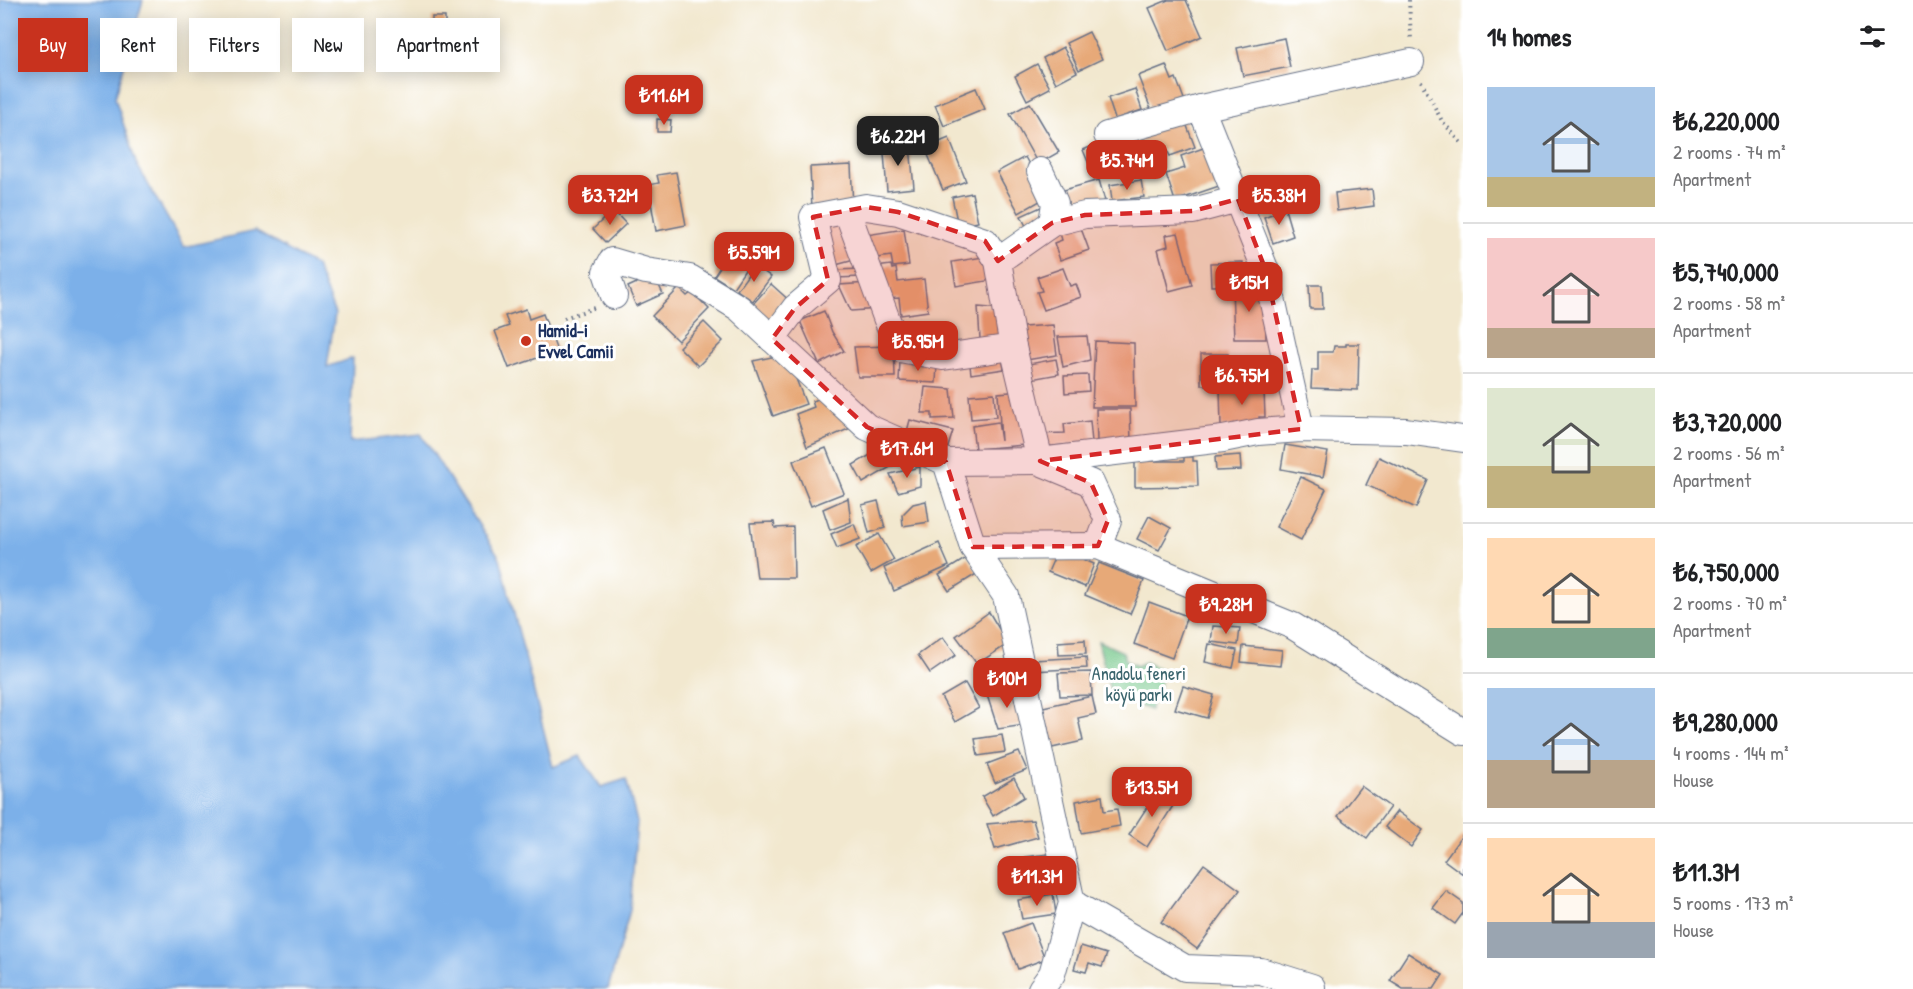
<!DOCTYPE html>
<meta charset="utf-8">
<style>
body{margin:0;font-family:"Patrick Hand",sans-serif;background:#f6f6f6;color:#202124;height:100vh;display:flex;flex-direction:column;font-size:22px;white-space:nowrap}
*{box-sizing:border-box;margin:0}
p{font-size:20px;color:#757577}
.icon{flex:none;width:33px;height:33px;fill:none;stroke:currentColor;stroke-width:2;stroke-linecap:round;stroke-linejoin:round}
.map{position:relative;flex:1;overflow:hidden}
.sheet{display:flex;flex-direction:column;background:#fff;width:450px}
.sheet>*{flex:none}
.banner{position:absolute;left:18px;top:18px;width:570px;height:54px;display:flex;gap:12px}
.price{position:absolute;translate:-50% -51px;padding:0 14px;border-radius:12px;background:#c8321e;color:#fff;font-size:20px;line-height:39px;filter:drop-shadow(0 2px 3px #0008)}
.price::after{content:'';position:absolute;left:50%;top:36px;width:18px;height:14px;margin-left:-9px;background:inherit;clip-path:polygon(0 0,100% 0,50% 100%)}
.price.active{background:#222;color:#fff}
ul{padding:0;list-style:none}
li{display:flex;align-items:center;gap:18px;height:150px;padding:0 24px}
li+li{border-top:2px solid #e0e0e0}
li span{display:grid;place-items:center;flex:none;width:168px;height:120px;border-radius:0px;color:#555}
li>.icon{margin-inline-start:auto}
span .icon{width:72px;height:72px;fill:#fffc;stroke-width:1}
li b{font-size:26px}
h2{display:flex;justify-content:space-between;align-items:center;height:72px;padding:0 24px;font-size:26px}
.pill{padding:0 21px;border-radius:0px;background:#fff;box-shadow:0 3px 15px #0003;font-size:21px;line-height:54px}
.pill.active{background:#c8321e;color:#fff}
main{display:flex;flex:1;min-height:0}
.map>svg:first-child{display:block}
</style>
<main>
<div class="map">
<svg width="1463" height="989" viewBox="0 0 1463 989">
<rect width="100%" height="100%" fill="#fff"/>
<filter id="ink" filterUnits="userSpaceOnUse"><feTurbulence type="fractalNoise" baseFrequency=".0167" numOctaves="2"/><feDisplacementMap in="SourceGraphic" scale="12" xChannelSelector="R" yChannelSelector="G"/><feConvolveMatrix kernelMatrix="1 2 1 2 8 2 1 2 1" color-interpolation-filters="sRGB"/></filter>
<filter id="wash" filterUnits="userSpaceOnUse"><feTurbulence type="fractalNoise" baseFrequency=".008" numOctaves="4" result="noise"/><feDisplacementMap in="SourceGraphic" scale="24" xChannelSelector="R" yChannelSelector="G"/><feGaussianBlur stdDeviation="1.35" result="paint"/><feColorMatrix in="noise" values="0 0 0 0 0 0 0 0 0 0 0 0 0 0 0 0 0 1.4 0 .05"/><feComposite in="paint" operator="in"/></filter>
<g filter="url(#wash)">
<rect width="100%" height="100%" fill="#f2e8cf"/>
<path fill="#74c78a" stroke="#487b74" stroke-width="1.5" d="M1098 641 1123 652 1126 661 1137 666 1145 662 1165 671 1150 710 1111 695Z"/>
<path fill="#7bb0e9" stroke="#4b70a4" stroke-width="1.5" d="M0 0H143L115 98 136 163 184 247 255 231 316 266 335 314 327 367 353 358 350 442 421 434 500 558 553 767 580 756 601 787 626 779 637 822 630 910 608 989H0Z"/>
<g id="blocks">
<g fill="#e7a978">
<path d="M1168 0H1186L1202 36 1168 51 1149 8Z"/>
<path d="M432 17H445V24H451L450 48H427V24H432Z"/>
<path d="M1089 32 1102 59 1079 70 1066 43Z"/>
<path d="M1284 38 1290 67 1243 76 1237 48Z"/>
<path d="M1063 47 1077 72 1056 83 1043 58Z"/>
<path d="M1037 64 1050 88 1027 100 1015 76Z"/>
<path d="M1166 65 1172 80 1176 78 1184 99 1152 112 1138 76Z"/>
<path d="M976 88 985 109 944 126 935 105Z"/>
<path d="M1135 89 1142 110 1115 119 1108 98Z"/>
<path d="M1030 103 1059 152 1038 164 1010 114Z"/>
<path d="M1184 118 1195 147 1170 156 1166 148 1123 165 1115 143Z"/>
<path d="M657 119 671 120 670 132H657Z"/>
<path d="M949 138 966 181 943 190 925 148Z"/>
<path d="M895 140 896 148 910 146 914 188 887 191 883 141Z"/>
<path d="M1107 140 1118 166 1094 176 1083 150Z"/>
<path d="M1206 147 1219 186 1175 201 1166 174 1185 168 1181 156Z"/>
<path d="M1025 157 1047 197 1019 213 997 172Z"/>
<path d="M851 165 853 207 812 209 810 167Z"/>
<path d="M676 172 686 225 656 231 648 185 659 183 657 175Z"/>
<path d="M1099 180 1105 201 1069 211 1064 190Z"/>
<path d="M1141 180 1144 197 1112 201 1110 185Z"/>
<path d="M593 188 600 200 587 208 579 196Z"/>
<path d="M1372 189 1374 206 1337 211 1335 193Z"/>
<path d="M972 193 978 222 958 226 952 197Z"/>
<path d="M1043 206 1047 216 1026 226 1021 216Z"/>
<path d="M1285 209 1293 236 1273 243 1264 217Z"/>
<path d="M613 210 626 224 606 243 593 229Z"/>
<path d="M846 216 858 259 832 266 821 223Z"/>
<path d="M1079 223 1089 250 1060 260 1054 243 1062 240 1059 230Z"/>
<path d="M904 229 909 265 893 267 891 256 870 259 866 235Z"/>
<path d="M1178 233 1192 285 1169 291 1158 249 1168 246 1166 235Z"/>
<path d="M732 249 751 261 733 288 714 276Z"/>
<path d="M989 256 993 280 956 286 952 262Z"/>
<path d="M1243 262 1244 285 1211 286 1210 263Z"/>
<path d="M755 265 771 277 753 301 737 290Z"/>
<path d="M891 265 892 269 896 268 898 282 924 279 928 311 901 315 899 298 885 299 876 267Z"/>
<path d="M1063 268 1070 286 1076 284 1081 297 1044 310 1037 292 1042 291 1037 277Z"/>
<path d="M862 269V277L835 278V270Z"/>
<path d="M654 275 663 294 636 306 628 287Z"/>
<path d="M869 283 879 309 851 311 839 285Z"/>
<path d="M771 284 792 303 773 323 752 305Z"/>
<path d="M1309 285H1322L1323 309H1310Z"/>
<path d="M1232 287H1265L1266 339H1234Z"/>
<path d="M679 288 687 296 692 292 709 309 678 341 652 316Z"/>
<path d="M978 307 1003 309 1005 337 980 339Z"/>
<path d="M526 309 529 319 543 314 557 351 509 368 495 331 509 326 505 316Z"/>
<path d="M824 311 832 332 844 351 819 364 800 321Z"/>
<path d="M704 322 723 341 698 366 679 347Z"/>
<path d="M1053 325 1057 355 1020 361 1025 343 1023 327Z"/>
<path d="M928 336 943 338 941 353 926 351Z"/>
<path d="M1087 336 1090 360 1063 367 1058 337Z"/>
<path d="M1095 341 1134 343 1135 407H1092Z"/>
<path d="M1346 344H1359L1358 390 1311 388 1312 370H1318V352H1333L1334 346H1346Z"/>
<path d="M894 346 895 377H858L854 347Z"/>
<path d="M1001 352 1004 369 971 374 969 357Z"/>
<path d="M786 354 806 404 773 416 753 361Z"/>
<rect x="1201" y="354" width="27" height="31"/>
<path d="M1056 359 1059 374 1026 380 1023 365Z"/>
<path d="M900 361 937 363 936 383 899 381Z"/>
<path d="M1088 375 1089 391 1065 393 1064 376Z"/>
<path d="M1258 386V392L1264 391 1265 417H1259L1260 425 1221 427 1220 388Z"/>
<path d="M925 387 951 389 954 418 932 419V413H922Z"/>
<path d="M1022 391 1025 445 975 449 972 426 998 422 1001 441 998 393Z"/>
<path d="M994 393 996 417 971 419 969 395Z"/>
<path d="M828 396 853 427 807 447 796 414 814 407 812 401Z"/>
<path d="M1096 409H1130L1131 442H1097Z"/>
<path d="M910 420 953 431 947 450 905 439Z"/>
<path d="M1090 421 1092 442 1044 447 1038 434 1065 433 1064 424Z"/>
<path d="M1285 445 1328 452 1323 477 1281 469Z"/>
<path d="M884 447 894 465 863 483 853 465Z"/>
<path d="M826 448 844 493 811 506 793 461Z"/>
<path d="M1240 455 1241 470 1216 471 1215 457Z"/>
<path d="M1184 457H1193V461H1197L1198 486 1135 487V461H1184Z"/>
<path d="M1379 457 1428 480 1416 508 1366 485Z"/>
<path d="M920 467V486L898 492 890 474Z"/>
<path d="M1301 477 1326 489 1301 540 1276 527Z"/>
<path d="M848 498 851 522 830 530 823 509Z"/>
<path d="M878 501 885 528 869 533 862 505Z"/>
<path d="M926 501 929 522 903 526 902 515 913 504Z"/>
<path d="M1149 516 1171 528 1159 550 1137 539Z"/>
<path d="M774 522 775 528 793 527 794 578H757L750 523Z"/>
<path d="M854 524 860 539 837 548 831 534Z"/>
<path d="M879 534 894 560 871 573 856 547Z"/>
<path d="M939 543 949 566 894 591 884 568Z"/>
<path d="M1058 549 1094 564 1085 587 1048 572Z"/>
<path d="M968 557 978 573 949 591 939 575Z"/>
<path d="M1099 563 1144 581 1130 614 1085 595Z"/>
<path d="M1149 602 1187 616 1172 658 1134 644Z"/>
<path d="M989 612 1008 644 977 664 956 636Z"/>
<path d="M1213 626 1240 628 1238 645 1211 642Z"/>
<path d="M943 637 956 655 930 673 918 655Z"/>
<path d="M1085 640 1086 654 1059 655 1058 642Z"/>
<path d="M1209 644 1237 650 1233 668 1205 662Z"/>
<path d="M1243 646 1282 650 1280 666 1241 662Z"/>
<path d="M1086 657 1087 668 1033 671V660Z"/>
<path d="M1091 672 1092 695 1060 696 1058 673Z"/>
<path d="M965 683 979 708 955 722 941 697Z"/>
<path d="M1183 686 1214 695 1207 718 1175 709Z"/>
<path d="M1017 690 1025 725 998 729 987 695Z"/>
<path d="M1092 696 1096 714 1078 718 1083 741 1052 748 1043 707Z"/>
<path d="M1002 735 1005 752 978 756 975 739Z"/>
<path d="M1019 752 1027 770 995 783 987 764Z"/>
<path d="M1014 778 1024 797 993 816 982 797Z"/>
<path d="M1361 786 1390 807 1367 838 1338 816Z"/>
<path d="M1158 790 1176 801 1147 847 1129 835Z"/>
<path d="M1102 796 1104 811 1117 809 1120 826 1081 833 1076 801Z"/>
<path d="M1397 811 1423 830 1411 847 1385 827Z"/>
<path d="M1033 820 1038 837 995 849 987 824Z"/>
<path d="M1463 834V874L1444 860Z"/>
<path d="M1048 854 1051 873 1028 877 1025 857Z"/>
<path d="M1204 864 1240 890 1197 949 1161 922Z"/>
<path d="M1446 891 1463 903V913L1455 924 1433 908Z"/>
<path d="M1053 894 1056 914 1022 919 1018 900Z"/>
<path d="M1031 923 1045 959 1018 969 1004 933Z"/>
<path d="M1081 946 1107 954 1102 967 1089 963 1086 972 1074 969Z"/>
<path d="M1408 953 1443 975 1434 989H1403L1390 981Z"/>
</g>
</g>
</g>
<g filter="url(#ink)">
<use href="#blocks" fill-opacity="0" stroke="#667086" stroke-width="1.5"/>
<g fill="none" stroke-linecap="round" stroke-linejoin="round">
<g stroke="#667086" stroke-width="28">
<g id="street">
<path d="M1201 108 1266 271 1301 429"/>
<path d="M1107 135 1201 108 1411 62"/>
<path d="M1040 171 1055 203 1052 223"/>
<path d="M847 211 887 320 900 349 943 357 1013 347"/>
<path d="M998 261 1052 223 1085 215 1193 211 1238 199"/>
<path d="M614 296 606 272 612 261 646 271 690 278 739 308 867 427 946 462 973 547 1098 546 1293 626 1463 732"/>
<path d="M772 339 795 308 828 280 813 217 866 207 898 212 985 241 998 261 1013 347 1040 461"/>
<path d="M946 462 1040 461 1223 439 1258 432 1301 429 1406 431 1463 439"/>
<path d="M1040 462 1091 483 1108 520 1098 546"/>
<path d="M973 547 1006 596 1072 903 1052 974 1041 989"/>
<path d="M1072 903 1185 968 1261 971 1312 987"/>
</g>
</g>
<g stroke="#667086" stroke-width="4" stroke-dasharray="1.5 4.5" stroke-linecap="butt">
<path d="M1409 0 1411 40"/>
<path d="M1421 81 1442 121 1463 145"/>
<path d="M564 318 594 308"/>
</g>
<use href="#street" stroke="#fff" stroke-width="26"/>
</g>
</g>
<path fill="#d62828" fill-opacity="0.2" stroke="#d62828" stroke-width="4.5" stroke-dasharray="12 8" stroke-linejoin="round" d="M1238 199 1266 271 1301 429 1040 461 1091 483 1108 520 1098 546 973 547 946 462 867 427 772 339 795 308 828 280 813 217 866 207 898 212 985 241 998 261 1052 223 1085 215 1193 211Z"/>
<circle fill="#c8321e" stroke="#fff" stroke-width="2" cx="526" cy="341" r="6"/>
<g text-anchor="middle" stroke-width="6" stroke-linejoin="round" paint-order="stroke">
<g font-size="18" font-weight="bold" fill="#1b2f5e" stroke="#fff" text-anchor="start">
<text x="538" y="337">Hamid-i<tspan x="538" dy="21">Evvel Camii</tspan></text>
</g>
<g font-size="18" fill="#3a646d" stroke="#fff">
<text x="1139" y="680">Anadolu feneri<tspan x="1139" dy="21">köyü parkı</tspan></text>
</g>
</g>
</svg>
<b class="price" style="left:664px;top:126px">₺11.6M</b>
<b class="price active" style="left:898px;top:167px">₺6.22M</b>
<b class="price" style="left:1127px;top:191px">₺5.74M</b>
<b class="price" style="left:610px;top:226px">₺3.72M</b>
<b class="price" style="left:1279px;top:226px">₺5.38M</b>
<b class="price" style="left:754px;top:283px">₺5.59M</b>
<b class="price" style="left:1249px;top:313px">₺15M</b>
<b class="price" style="left:918px;top:372px">₺5.95M</b>
<b class="price" style="left:1242px;top:406px">₺6.75M</b>
<b class="price" style="left:907px;top:479px">₺17.6M</b>
<b class="price" style="left:1226px;top:635px">₺9.28M</b>
<b class="price" style="left:1007px;top:709px">₺10M</b>
<b class="price" style="left:1152px;top:818px">₺13.5M</b>
<b class="price" style="left:1037px;top:907px">₺11.3M</b>
<div class="banner">
<a class="pill active">Buy</a>
<a class="pill">Rent</a>
<a class="pill">Filters</a>
<a class="pill">New</a>
<a class="pill">Apartment</a>
</div>
</div>
<section class="sheet">
<h2>14 homes<svg class="icon" aria-label="filters" viewBox="0 0 24 24"><path d="M4 7h16M4 17h16"/><circle cx="9" cy="7" r="2"/><circle cx="15" cy="17" r="2"/></svg></h2>
<ul>
<li><span style="background:linear-gradient(#a9c7e8 75%,#c2b280 0)"><svg class="icon" aria-label="home" viewBox="0 0 24 24"><path d="M3 11l9-7 9 7M6 9v11h12V9"/></svg></span><div><b>₺6,220,000</b><p>2 rooms · 74 m²</p><p>Apartment</p></div></li>
<li><span style="background:linear-gradient(#f6c9c9 75%,#b9a48a 0)"><svg class="icon" aria-label="home" viewBox="0 0 24 24"><path d="M3 11l9-7 9 7M6 9v11h12V9"/></svg></span><div><b>₺5,740,000</b><p>2 rooms · 58 m²</p><p>Apartment</p></div></li>
<li><span style="background:linear-gradient(#dfe7d0 65%,#c2b280 0)"><svg class="icon" aria-label="home" viewBox="0 0 24 24"><path d="M3 11l9-7 9 7M6 9v11h12V9"/></svg></span><div><b>₺3,720,000</b><p>2 rooms · 56 m²</p><p>Apartment</p></div></li>
<li><span style="background:linear-gradient(#ffd9b3 75%,#7fa58c 0)"><svg class="icon" aria-label="home" viewBox="0 0 24 24"><path d="M3 11l9-7 9 7M6 9v11h12V9"/></svg></span><div><b>₺6,750,000</b><p>2 rooms · 70 m²</p><p>Apartment</p></div></li>
<li><span style="background:linear-gradient(#a9c7e8 60%,#b9a48a 0)"><svg class="icon" aria-label="home" viewBox="0 0 24 24"><path d="M3 11l9-7 9 7M6 9v11h12V9"/></svg></span><div><b>₺9,280,000</b><p>4 rooms · 144 m²</p><p>House</p></div></li>
<li><span style="background:linear-gradient(#ffd9b3 70%,#9aa5b1 0)"><svg class="icon" aria-label="home" viewBox="0 0 24 24"><path d="M3 11l9-7 9 7M6 9v11h12V9"/></svg></span><div><b>₺11.3M</b><p>5 rooms · 173 m²</p><p>House</p></div></li>
</ul>
</section>
</main>
